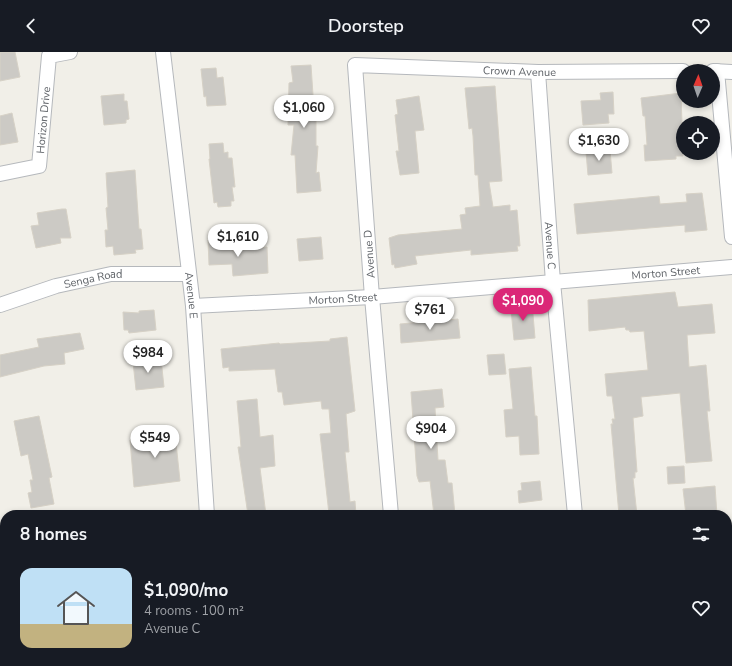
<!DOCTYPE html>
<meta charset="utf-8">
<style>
body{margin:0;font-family:"Nunito Sans",sans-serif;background:#20242c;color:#f1f3f6;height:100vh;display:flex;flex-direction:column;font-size:15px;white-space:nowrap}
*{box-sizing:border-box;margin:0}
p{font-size:13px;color:#9ea1a6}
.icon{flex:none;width:22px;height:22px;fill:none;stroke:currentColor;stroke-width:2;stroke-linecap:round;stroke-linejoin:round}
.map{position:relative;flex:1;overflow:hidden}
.details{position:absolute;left:0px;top:458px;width:732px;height:156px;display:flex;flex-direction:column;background:#171b24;border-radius:16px 16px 0 0;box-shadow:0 2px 6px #0003}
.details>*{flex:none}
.needle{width:26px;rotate:2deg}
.tools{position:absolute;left:676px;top:12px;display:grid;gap:8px}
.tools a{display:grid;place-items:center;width:44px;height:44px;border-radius:50%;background:#171b24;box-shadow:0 2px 6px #0003;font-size:20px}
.price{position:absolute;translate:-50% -34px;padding:0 9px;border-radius:14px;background:#fff;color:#222;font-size:13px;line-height:26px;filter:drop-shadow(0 1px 2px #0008)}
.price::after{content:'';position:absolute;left:50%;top:24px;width:12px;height:9px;margin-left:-6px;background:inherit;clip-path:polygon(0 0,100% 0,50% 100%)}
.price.on{background:#db2777;color:#fff}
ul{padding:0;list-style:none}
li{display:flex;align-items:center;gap:12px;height:100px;padding:0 20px}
li span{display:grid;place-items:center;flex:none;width:112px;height:80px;border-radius:12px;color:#555}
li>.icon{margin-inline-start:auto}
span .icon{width:48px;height:48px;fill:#fffc;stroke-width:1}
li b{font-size:17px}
h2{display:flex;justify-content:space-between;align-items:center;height:48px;padding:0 20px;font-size:17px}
header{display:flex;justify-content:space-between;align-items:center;height:52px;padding:0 20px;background:#171b24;font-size:18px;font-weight:600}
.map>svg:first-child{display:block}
</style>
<header><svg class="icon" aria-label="back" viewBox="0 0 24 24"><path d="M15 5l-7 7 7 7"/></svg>Doorstep<svg class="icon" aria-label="heart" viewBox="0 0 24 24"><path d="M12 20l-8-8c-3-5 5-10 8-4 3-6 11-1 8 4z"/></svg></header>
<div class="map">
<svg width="732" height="614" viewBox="0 0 732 614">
<rect width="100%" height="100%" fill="#f1efe8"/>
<g fill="#cccac5" stroke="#d6d1c6">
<path d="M0 0H15L20 25 0 29Z"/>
<path d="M311 13 314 58H316V94H318L316 121 319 120 321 139 297 141 295 103H291L294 73H288L289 31 293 30 291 14Z"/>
<path d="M216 16 217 26 223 25 226 53 207 54 206 44 204 45 201 17Z"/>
<path d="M495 34 502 129 489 130 493 155 510 153V159L517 158 520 194H517L518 199 471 203V198L415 204 417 212 395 216 394 212 392 213 389 186 398 183 462 177 460 163 466 162 465 156 480 154 478 123H475L473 84 472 76 469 77 465 36Z"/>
<path d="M613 40 614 62H608L609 71 583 73 581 49 601 48 600 41Z"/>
<path d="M681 41 683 104H676V107L645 109 644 93H647L645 64H643L641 46Z"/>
<path d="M124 42V49H127L129 67 126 68V71L104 73 101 44Z"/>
<path d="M419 44 424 78 415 79 419 121 400 123 396 99H399L395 63 398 62 396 48Z"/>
<path d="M12 61 18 90 0 93V64Z"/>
<path d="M223 91 224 101 228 100V106H232L235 135H232L234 149H231V154L218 155 217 150 214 151 209 107H210L209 92Z"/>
<path d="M610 98 612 121 588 123 586 100Z"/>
<path d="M135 118 139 177H141L143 197 135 198 136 201 114 203 113 194 106 195 105 178H108L106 156 108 155 106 121Z"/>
<path d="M702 141 707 178 685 180V173L577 182 574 152 659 144 660 152 687 150 686 142Z"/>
<path d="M62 157H66L71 186H60L61 191 36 196 31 174 39 173 37 161Z"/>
<path d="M321 185 323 207 299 209 297 187Z"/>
<path d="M232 186 233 199 267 195 268 221 233 224 232 212 209 213 208 188Z"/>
<path d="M675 240 678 255 712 252 715 281 687 283 689 315 706 313 710 359H707L712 409 686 411 680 341 641 345 643 364 633 366 637 420H635V426H633L637 463H619L611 372H613L612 367H615L612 344H607L605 322 648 318 644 279 630 280 629 278H626L625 275 589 279 588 248Z"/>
<path d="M532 251 535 286 514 288 511 258H514V253Z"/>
<path d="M154 258 156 278 129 281 128 278H124L123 260 139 261V259Z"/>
<path d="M458 267 460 286 401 291 400 272Z"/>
<path d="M80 281 84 297 64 301 65 312 44 314 0 325V303L39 295 37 287Z"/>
<path d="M347 285 355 359 346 362 349 400H345L350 450 355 449 356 463H335L329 462 320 382 331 381 329 357H322L321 349 284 353 282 340H278L275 317 229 319V315L223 316 221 297 279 291 280 292 330 289V287Z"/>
<path d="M504 302 506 322 489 323 487 303Z"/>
<path d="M161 307 164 335 136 338 133 310Z"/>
<path d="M531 315 535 364H537L539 402 520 403 519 384 506 385 504 358 513 357 509 317Z"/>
<path d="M442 337 444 355 435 356 438 408H445L448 431H452L455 463H434L430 429 419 430 417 424 411 340Z"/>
<path d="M257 347 260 385 273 383 275 414 260 416 266 463H248L238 395H241L237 349Z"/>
<path d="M39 364 52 425 49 426 54 452 31 456 28 441 32 440 30 428H33L28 402 21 404 14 369Z"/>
<path d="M170 380V381H175L180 429 134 435 130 388 134 387V383Z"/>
<path d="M684 414 685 431 668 432 667 415Z"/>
<path d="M540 429 542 448 519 451 518 439 522 438 521 431Z"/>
<path d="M715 434 717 463H686L683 437Z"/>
</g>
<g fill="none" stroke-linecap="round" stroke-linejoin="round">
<g stroke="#b5b8bc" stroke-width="16">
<g id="street">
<path id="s1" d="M163 0 193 254 207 463"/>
<path d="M713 19 732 20"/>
<path d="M717 19 732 185"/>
<path id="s2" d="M538 20 553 230 575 463"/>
<path id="s3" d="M0 122 39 114 49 4 70 0"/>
<path id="s4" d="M0 253 56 234 111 222H189"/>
<path id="s5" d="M193 254 372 245 732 215"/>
<path id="s6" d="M391 463 372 245 355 13 538 20 683 19"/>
<path d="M0 512 5 537"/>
<path d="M218 609V614"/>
<path d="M403 609 404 614"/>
<path d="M588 609 589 614"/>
<path d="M730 611 732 610"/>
<path d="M19 614 20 609"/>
</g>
</g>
<use href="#street" stroke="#fff" stroke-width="14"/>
</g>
<g text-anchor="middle" stroke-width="3" stroke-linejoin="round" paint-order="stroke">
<g font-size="11" fill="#5f6368" stroke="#fff">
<text dy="4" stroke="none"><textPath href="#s6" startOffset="616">Crown Avenue</textPath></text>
<text dy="4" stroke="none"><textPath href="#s3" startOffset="86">Horizon Drive</textPath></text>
<text dy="4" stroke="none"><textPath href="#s2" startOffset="174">Avenue C</textPath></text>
<text transform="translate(369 202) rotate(-94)" y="4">Avenue D</text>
<text dy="4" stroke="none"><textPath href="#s5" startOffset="474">Morton Street</textPath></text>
<text dy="4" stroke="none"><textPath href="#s4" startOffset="97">Senga Road</textPath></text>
<text dy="4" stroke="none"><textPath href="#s1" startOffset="245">Avenue E</textPath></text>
<text dy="4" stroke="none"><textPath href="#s5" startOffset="150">Morton Street</textPath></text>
</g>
</g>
</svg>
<div class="tools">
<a><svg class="needle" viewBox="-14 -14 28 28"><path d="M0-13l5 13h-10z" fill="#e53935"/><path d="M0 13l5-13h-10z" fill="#9ea1a6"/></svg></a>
<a><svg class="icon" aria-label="locate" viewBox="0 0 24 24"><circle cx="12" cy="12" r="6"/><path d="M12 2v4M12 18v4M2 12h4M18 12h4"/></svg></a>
</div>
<b class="price" style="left:304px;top:77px">$1,060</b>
<b class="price" style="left:599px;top:110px">$1,630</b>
<b class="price" style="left:238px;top:206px">$1,610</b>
<b class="price on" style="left:523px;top:270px">$1,090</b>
<b class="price" style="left:430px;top:279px">$761</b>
<b class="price" style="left:148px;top:322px">$984</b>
<b class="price" style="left:431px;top:398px">$904</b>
<b class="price" style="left:155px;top:407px">$549</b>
<section class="details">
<h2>8 homes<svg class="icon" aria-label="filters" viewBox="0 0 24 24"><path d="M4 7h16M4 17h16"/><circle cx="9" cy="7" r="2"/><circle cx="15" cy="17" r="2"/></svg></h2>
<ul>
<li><span style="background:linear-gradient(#bfe0f5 70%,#c2b280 0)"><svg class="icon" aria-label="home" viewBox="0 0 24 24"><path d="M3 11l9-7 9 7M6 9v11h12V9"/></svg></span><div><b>$1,090/mo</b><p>4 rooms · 100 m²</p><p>Avenue C</p></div><svg class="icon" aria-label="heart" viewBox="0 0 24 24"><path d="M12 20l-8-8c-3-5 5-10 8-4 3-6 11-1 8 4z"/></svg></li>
</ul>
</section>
</div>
